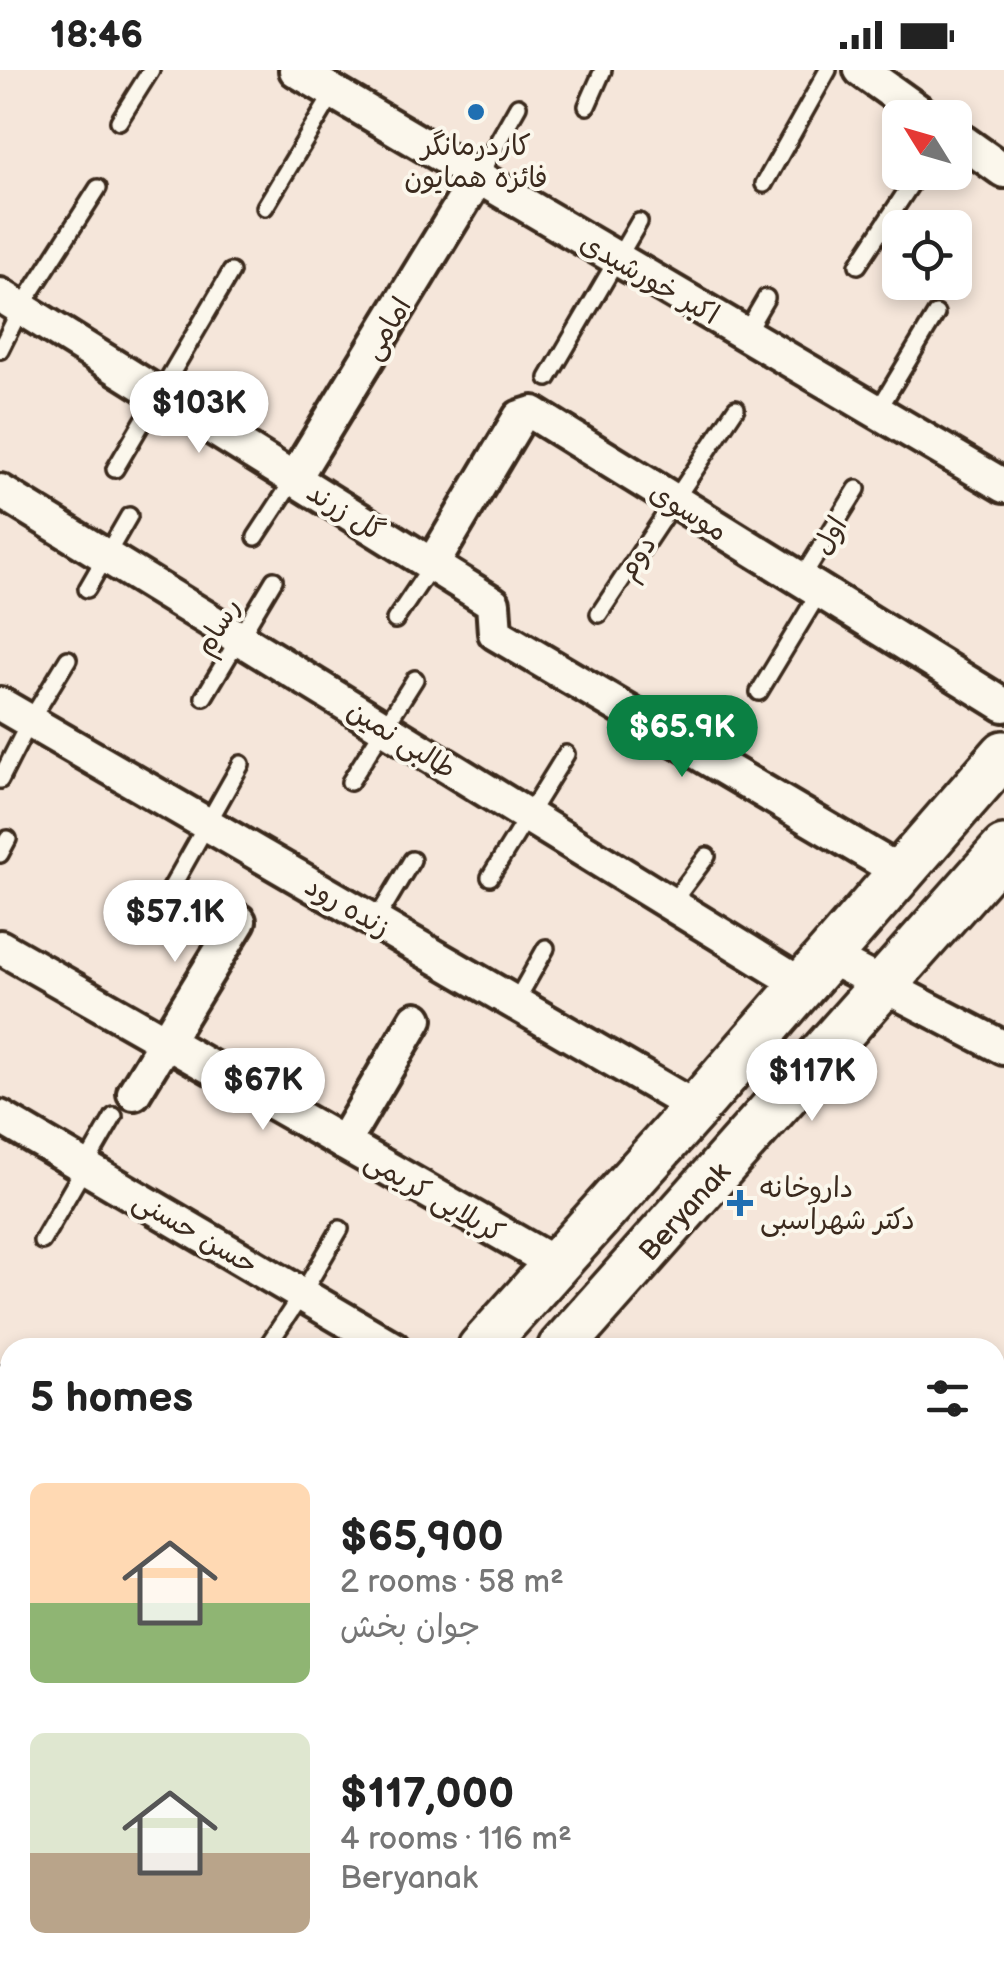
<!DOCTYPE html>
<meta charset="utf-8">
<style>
body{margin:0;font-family:"Balsamiq Sans","Playpen Sans Arabic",sans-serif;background:#f6f6f6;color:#222;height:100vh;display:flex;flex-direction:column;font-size:38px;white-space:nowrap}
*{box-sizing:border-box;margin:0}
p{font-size:32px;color:#767676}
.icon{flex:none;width:55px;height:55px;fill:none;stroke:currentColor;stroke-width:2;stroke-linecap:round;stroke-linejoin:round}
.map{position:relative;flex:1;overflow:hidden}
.details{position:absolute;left:0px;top:1268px;width:1005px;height:642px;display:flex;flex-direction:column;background:#fff;border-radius:30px 30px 0 0;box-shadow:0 5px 15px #0003}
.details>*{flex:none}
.needle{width:65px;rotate:307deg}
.controls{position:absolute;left:882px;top:30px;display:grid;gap:20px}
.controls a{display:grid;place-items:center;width:90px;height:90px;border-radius:15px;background:#fff;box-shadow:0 5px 15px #0003;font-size:50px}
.price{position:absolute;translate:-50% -85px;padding:0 22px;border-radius:35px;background:#fff;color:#222;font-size:32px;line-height:65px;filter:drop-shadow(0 2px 5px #0008)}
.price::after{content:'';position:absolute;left:50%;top:60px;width:30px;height:22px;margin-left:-15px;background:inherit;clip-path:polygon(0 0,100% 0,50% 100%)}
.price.on{background:#0b8043;color:#fff}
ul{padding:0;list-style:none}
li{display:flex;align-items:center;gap:30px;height:250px;padding:0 30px}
li span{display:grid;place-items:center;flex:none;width:280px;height:200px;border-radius:15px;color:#555}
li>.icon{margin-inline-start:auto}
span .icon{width:120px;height:120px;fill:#fffc;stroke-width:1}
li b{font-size:42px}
h2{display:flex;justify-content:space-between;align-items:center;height:120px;padding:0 30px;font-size:42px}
.status{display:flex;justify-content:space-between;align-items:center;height:70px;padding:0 50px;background:#fff;direction:ltr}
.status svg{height:28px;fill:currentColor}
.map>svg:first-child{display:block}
</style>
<div class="status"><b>18:46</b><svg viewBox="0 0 49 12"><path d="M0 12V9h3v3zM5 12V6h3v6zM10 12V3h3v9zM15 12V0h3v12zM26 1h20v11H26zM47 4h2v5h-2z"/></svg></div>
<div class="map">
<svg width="1004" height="1908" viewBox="0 0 1004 1908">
<rect width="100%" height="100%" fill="#f5e6da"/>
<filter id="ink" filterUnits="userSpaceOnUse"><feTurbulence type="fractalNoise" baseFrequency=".01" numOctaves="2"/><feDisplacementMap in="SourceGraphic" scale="20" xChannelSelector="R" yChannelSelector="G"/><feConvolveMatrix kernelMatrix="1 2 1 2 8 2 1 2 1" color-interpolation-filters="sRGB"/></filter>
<g filter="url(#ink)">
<path fill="#96daa7" stroke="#688262" stroke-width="2.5" d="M643 1900H806L824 1908H639Z"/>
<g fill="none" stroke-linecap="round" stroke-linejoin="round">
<g stroke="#3b2a1e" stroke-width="22">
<g id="lane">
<path d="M587 36 603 0"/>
<path d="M119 51 151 0"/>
<path d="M478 107 518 36"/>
<path d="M764 114 828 0"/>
<path d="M265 137 334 22"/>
<path d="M858 195 919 102"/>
<path d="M745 264 766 228"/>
<path d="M0 280 21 238 98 118"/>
<path d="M548 308 639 152"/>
<path d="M877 342 936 244"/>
<path d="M115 399 231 202"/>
<path d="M256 467 294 409"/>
<path d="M801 509 857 419"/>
<path d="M87 519 129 446"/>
<path d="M599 544 736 338"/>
<path d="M395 550 432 495"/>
<path d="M759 622 820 521"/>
<path d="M204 627 274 510"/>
<path d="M0 710 30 651 68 589"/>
<path d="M350 712 415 609"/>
<path d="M0 784 8 769"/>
<path d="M490 807 566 684"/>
<path d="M165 829 241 694"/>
<path d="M671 834 707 786"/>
<path d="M375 852 412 790"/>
<path d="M515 933 546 878"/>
<path d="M42 1171 114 1046"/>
<path d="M266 1278 302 1224 340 1159"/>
</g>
</g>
<g stroke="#3b2a1e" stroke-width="40">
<g id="street">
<path d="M296 0 1004 416"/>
<path d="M861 0 928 48"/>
<path d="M955 66 1004 101"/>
<path d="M0 225 493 533 495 563 900 802"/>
<path d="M294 409 478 107"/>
<path d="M0 421 804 916"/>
<path d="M432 495 520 347 533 343 1004 635"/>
<path d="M0 634 696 1038"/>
<path d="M0 877 557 1195"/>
<path d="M829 887 1004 978"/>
<path d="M134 1023 239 851"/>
<path d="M0 1047 393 1278"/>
<path d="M343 1073 416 949"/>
<path d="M0 1313 10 1319"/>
<path d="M0 1455 3 1457 10 1447"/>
<path d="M995 1508 1004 1490"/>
<path d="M349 1900 366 1908"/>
<path d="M873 1900 891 1908"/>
<path d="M268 1908 272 1900"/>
<path d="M414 1908 418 1900"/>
<path d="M607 1908 610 1900"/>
<path d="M955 1908 959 1900"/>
</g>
</g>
<g stroke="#3b2a1e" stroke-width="52">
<g id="secondary">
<path d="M481 1278 696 1038 1004 684"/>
<path d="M561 1278 1004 779"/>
<path d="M0 1830 10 1819"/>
<path d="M13 1908 20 1900"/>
</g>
</g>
<use href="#lane" stroke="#fbf7ec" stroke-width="15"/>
<use href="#street" stroke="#fbf7ec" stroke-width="32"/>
<use href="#secondary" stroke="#fbf7ec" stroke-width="45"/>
</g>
</g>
<g fill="#1f6fb2" stroke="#fbf7ec" stroke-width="4">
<circle cx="476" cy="42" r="10"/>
<path d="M735 1118h10v10h10v10h-10v10h-10v-10h-10v-10h10z"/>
</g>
<g text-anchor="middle" stroke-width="8" stroke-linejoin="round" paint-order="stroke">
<g font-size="28" fill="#3b2a1e" stroke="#fbf7ec">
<text x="476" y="85">کاردرمانگر<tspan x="476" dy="32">فائزه همایون</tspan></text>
<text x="760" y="1127" text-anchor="start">داروخانه<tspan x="760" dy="32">دکتر شهراسبی</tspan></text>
</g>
<g font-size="28" fill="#3b2a1e" stroke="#fbf7ec">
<text transform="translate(650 208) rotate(30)" y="10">اکبر خورشیدی</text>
<text transform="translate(386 258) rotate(-59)" y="10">امامی</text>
<text transform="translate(346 441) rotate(32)" y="10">گل زرند</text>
<text transform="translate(689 441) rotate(32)" y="10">موسوی</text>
<text transform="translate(829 465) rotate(-58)" y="10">اول</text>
<text transform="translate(636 487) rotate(-57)" y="10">دوم</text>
<text transform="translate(217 556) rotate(-59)" y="10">رسام</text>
<text transform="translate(402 669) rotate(32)" y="10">طالبی نمین</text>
<text transform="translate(348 836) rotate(30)" y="10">زنده رود</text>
<text transform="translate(435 1126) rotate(30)" y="10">کربلایی کریمی</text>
<text transform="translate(684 1141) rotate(-48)" y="10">Beryanak</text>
<text transform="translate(196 1162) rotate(30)" y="10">حسن حسنی</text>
</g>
</g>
</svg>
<div class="controls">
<a><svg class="needle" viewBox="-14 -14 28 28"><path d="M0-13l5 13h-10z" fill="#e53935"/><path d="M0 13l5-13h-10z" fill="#767676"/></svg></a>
<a><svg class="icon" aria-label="locate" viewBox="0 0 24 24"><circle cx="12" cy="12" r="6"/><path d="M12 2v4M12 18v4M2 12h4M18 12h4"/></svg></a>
</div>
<b class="price" style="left:199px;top:386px">$103K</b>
<b class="price on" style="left:682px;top:710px">$65.9K</b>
<b class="price" style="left:175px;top:895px">$57.1K</b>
<b class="price" style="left:812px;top:1054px">$117K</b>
<b class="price" style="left:263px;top:1063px">$67K</b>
<section class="details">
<h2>5 homes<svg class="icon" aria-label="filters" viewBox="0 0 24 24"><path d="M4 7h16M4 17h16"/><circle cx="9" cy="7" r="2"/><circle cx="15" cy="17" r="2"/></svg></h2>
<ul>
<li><span style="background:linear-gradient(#ffd9b3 60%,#8fb573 0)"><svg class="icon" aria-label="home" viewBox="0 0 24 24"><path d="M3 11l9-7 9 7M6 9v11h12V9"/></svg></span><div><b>$65,900</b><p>2 rooms · 58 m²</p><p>جوان بخش</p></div></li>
<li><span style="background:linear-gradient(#dfe7d0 60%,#b9a48a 0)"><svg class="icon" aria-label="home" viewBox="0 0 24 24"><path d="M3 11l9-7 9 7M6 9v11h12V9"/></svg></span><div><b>$117,000</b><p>4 rooms · 116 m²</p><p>Beryanak</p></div></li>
</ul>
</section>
</div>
